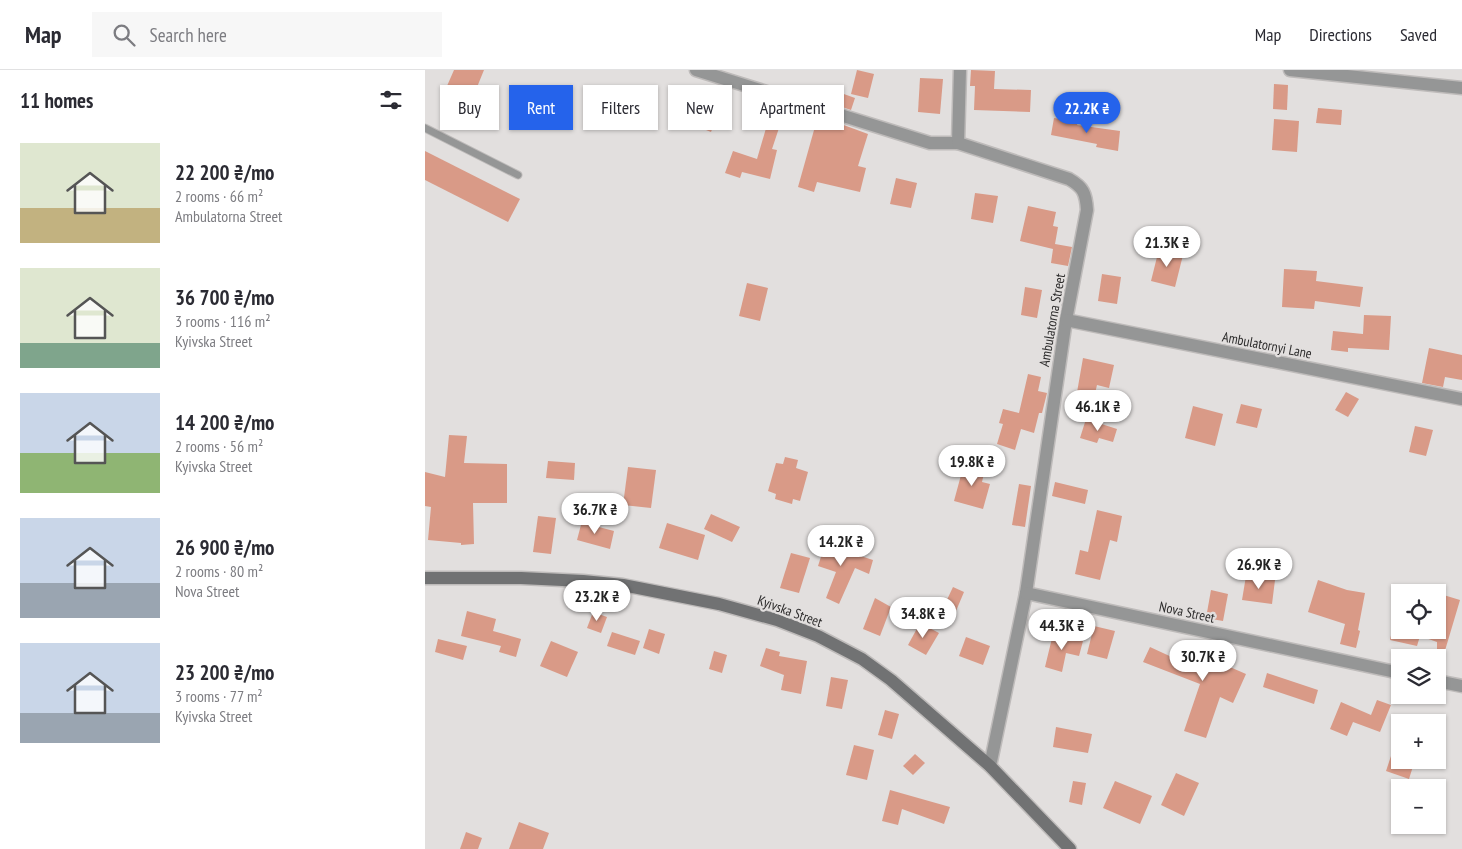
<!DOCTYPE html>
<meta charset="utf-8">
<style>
body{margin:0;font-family:"PT Sans Narrow",sans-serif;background:#f7f7f7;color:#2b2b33;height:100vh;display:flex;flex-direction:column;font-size:19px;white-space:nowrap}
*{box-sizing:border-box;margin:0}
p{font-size:16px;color:#7c7c81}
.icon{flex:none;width:28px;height:28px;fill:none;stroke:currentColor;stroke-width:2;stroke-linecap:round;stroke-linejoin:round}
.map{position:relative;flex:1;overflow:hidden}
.panel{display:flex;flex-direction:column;background:#fff;width:425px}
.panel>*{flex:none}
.hud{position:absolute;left:15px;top:15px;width:475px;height:45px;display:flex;gap:10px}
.buttons{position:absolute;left:966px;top:514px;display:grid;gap:10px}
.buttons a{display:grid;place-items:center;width:55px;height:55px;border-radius:0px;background:#fff;box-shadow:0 1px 4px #0004;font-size:25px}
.price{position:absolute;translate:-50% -42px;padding:0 11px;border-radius:18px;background:#fff;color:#222;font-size:16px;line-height:32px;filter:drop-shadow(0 1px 2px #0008)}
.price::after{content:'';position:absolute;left:50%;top:30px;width:15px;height:11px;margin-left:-8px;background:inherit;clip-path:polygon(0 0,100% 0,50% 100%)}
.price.selected{background:#2563eb;color:#fff}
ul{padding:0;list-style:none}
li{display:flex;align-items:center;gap:15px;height:125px;padding:0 20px}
li span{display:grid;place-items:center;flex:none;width:140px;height:100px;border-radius:0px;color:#555}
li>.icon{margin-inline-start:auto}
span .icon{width:60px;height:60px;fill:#fffc;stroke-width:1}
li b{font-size:21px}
h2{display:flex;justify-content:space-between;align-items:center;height:60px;padding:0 20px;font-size:21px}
.pill{padding:0 18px;border-radius:0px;background:#fff;box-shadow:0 1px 4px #0004;font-size:18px;line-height:45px}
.pill.selected{background:#2563eb;color:#fff}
header{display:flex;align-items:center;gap:30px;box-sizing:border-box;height:70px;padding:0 25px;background:#fff;border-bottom:1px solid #e1e1e2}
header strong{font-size:24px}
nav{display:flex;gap:28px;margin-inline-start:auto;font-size:18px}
.search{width:350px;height:45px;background:#f7f7f7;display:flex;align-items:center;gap:12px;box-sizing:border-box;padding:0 18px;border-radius:0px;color:#7c7c81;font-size:19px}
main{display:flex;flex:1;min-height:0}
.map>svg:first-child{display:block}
</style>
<header>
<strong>Map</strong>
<div class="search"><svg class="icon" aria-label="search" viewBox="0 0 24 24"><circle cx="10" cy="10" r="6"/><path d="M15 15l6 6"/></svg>Search here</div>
<nav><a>Map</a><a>Directions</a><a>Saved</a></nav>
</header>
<main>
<section class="panel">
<h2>11 homes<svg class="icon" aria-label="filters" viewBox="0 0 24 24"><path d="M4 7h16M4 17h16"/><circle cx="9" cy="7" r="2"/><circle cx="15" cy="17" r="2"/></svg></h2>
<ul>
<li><span style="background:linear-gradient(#dfe7d0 65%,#c2b280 0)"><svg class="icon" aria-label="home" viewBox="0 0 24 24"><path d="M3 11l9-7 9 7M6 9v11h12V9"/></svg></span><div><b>22 200 ₴/mo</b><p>2 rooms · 66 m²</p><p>Ambulatorna Street</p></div></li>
<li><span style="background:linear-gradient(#dfe7d0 75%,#7fa58c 0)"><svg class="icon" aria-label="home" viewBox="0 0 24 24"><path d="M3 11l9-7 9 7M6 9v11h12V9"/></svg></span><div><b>36 700 ₴/mo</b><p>3 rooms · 116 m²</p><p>Kyivska Street</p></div></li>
<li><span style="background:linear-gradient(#c9d6e8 60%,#8fb573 0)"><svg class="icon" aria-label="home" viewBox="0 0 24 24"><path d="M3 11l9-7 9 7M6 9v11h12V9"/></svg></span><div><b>14 200 ₴/mo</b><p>2 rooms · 56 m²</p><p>Kyivska Street</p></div></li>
<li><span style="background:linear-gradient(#c9d6e8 65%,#9aa5b1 0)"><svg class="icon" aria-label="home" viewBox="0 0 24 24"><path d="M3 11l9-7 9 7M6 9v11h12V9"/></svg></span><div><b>26 900 ₴/mo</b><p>2 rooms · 80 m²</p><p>Nova Street</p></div></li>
<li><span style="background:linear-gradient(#c9d6e8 70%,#9aa5b1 0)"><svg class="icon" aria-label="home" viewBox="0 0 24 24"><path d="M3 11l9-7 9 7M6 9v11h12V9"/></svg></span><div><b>23 200 ₴/mo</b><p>3 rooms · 77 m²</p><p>Kyivska Street</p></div></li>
</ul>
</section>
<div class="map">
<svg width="1037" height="779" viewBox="0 0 1037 779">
<rect width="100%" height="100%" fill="#e2dfde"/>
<g fill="#d99a87">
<path d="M29 0H59L48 27 22 16Z"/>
<path d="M432 0 449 4 443 28 426 24Z"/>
<path d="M546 0 570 1 569 19 606 20 605 42 549 40 550 16H545Z"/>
<path d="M495 8 518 9 515 44 493 42Z"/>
<path d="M849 14 863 15 862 40 848 39Z"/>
<path d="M416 23 430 28 426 40 411 35Z"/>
<path d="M279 33 295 39 286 62 271 56Z"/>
<path d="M893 38 917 40 916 55 891 53Z"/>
<path d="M344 48 356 52 347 79 352 80 345 109 317 102 315 108 300 103 308 81 332 89Z"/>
<path d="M629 48 653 52 652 55 695 61 693 81 671 77 672 74 626 65Z"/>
<path d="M849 49 874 51 872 82 847 80Z"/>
<path d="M405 50 443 64 433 96 441 98 435 122 392 112 389 122 373 117 391 53 403 57Z"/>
<path d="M0 81 95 129 83 152 0 110Z"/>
<path d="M471 108 492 113 486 138 465 134Z"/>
<path d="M550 123 573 126 568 153 546 149Z"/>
<path d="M603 136 631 142 628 156 633 157 630 174 647 177 643 196 626 193 628 179 595 171Z"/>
<path d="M734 179 758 185 750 217 726 211Z"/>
<path d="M859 199 892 201 891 211 938 217 935 237 890 231 889 239 857 237Z"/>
<path d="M677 204 696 207 692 234 673 231Z"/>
<path d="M322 213 343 218 335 251 314 246Z"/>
<path d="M600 217 617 220 612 248 596 245Z"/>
<path d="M939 245 966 246 964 280 923 278V282L906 280 908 261 938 264Z"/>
<path d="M1004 278 1037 285V310L1020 307 1018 317 997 313Z"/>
<path d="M658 288 689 295 684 318 672 315 668 332 651 328Z"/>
<path d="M603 304 616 307 613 321 622 323 617 343H614L609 363 596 359 590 380 572 374 578 354 574 353 578 339 594 343Z"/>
<path d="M921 322 934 329 923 347 910 340Z"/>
<path d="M816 334 837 339 832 358 811 353Z"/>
<path d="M768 336 798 344 790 376 760 368Z"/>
<path d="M661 349 692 359 688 372 674 368 672 373 655 368Z"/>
<path d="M990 356 1008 360 1001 386 984 382Z"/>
<path d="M24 365 42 366 39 393 82 394V433H48L49 474 36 475V473L3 470 6 437 0 436V402L20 407Z"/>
<path d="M360 387 373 390 371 398 383 402 375 431 368 429 367 434 350 429 351 424 343 421 351 393 358 394Z"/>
<path d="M123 391 150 393 149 410 121 408Z"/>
<path d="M539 394 560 399 557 412 565 414 558 439 529 431Z"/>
<path d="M203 397 231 400 226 438 198 435Z"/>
<path d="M630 412 663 420 660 434 627 426Z"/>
<path d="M594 414 606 416 600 457 587 455Z"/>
<path d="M672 440 697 446 692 472 685 470 675 510 650 504 655 480 663 482Z"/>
<path d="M286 444 315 457 307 472 279 459Z"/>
<path d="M113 446 131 448 126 484 108 482Z"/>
<path d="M157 451 171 455 170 456 189 461 185 479 152 470Z"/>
<path d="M242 453 280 465 273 490 234 478Z"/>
<path d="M403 465 417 470 414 479 448 490 444 504 430 498 414 534 401 528 411 502 393 496Z"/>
<path d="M366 483 385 488 374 523 355 518Z"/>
<path d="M821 506 850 510 847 534 817 530Z"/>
<path d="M893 510 922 520 940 523 933 560 935 561 931 578 915 574 920 554 883 542Z"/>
<path d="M528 517 539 522 531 541 519 536Z"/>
<path d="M786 520 803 524 798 551 781 548Z"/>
<path d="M1012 523 1035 530 1016 594 1012 593V572L995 566 992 576 965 570 968 556 975 558V560H1012Z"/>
<path d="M450 528 466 537 455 566 438 559Z"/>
<path d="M42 541 71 549 68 561 96 569 91 587 74 582 76 576 36 566Z"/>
<path d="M168 542 182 547 176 563 162 558Z"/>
<path d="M495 553 514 563 501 585 483 575Z"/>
<path d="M669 556 690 561 682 589 662 584Z"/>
<path d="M224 559 240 564 234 584 218 578Z"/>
<path d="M187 562 215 571 210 585 182 576Z"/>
<path d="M628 564 658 571 654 586 641 583 637 602 620 597Z"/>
<path d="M541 567 565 576 558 595 534 586Z"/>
<path d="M13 569 42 576 38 590 10 582Z"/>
<path d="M126 571 153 582 142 607 115 596Z"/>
<path d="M785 571 804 575 798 594 821 604 808 633 795 627 781 668 759 661 775 614 718 592 725 577 751 589 753 584 778 594Z"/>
<path d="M341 578 355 582 354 586 382 591 376 624 356 620 359 605 335 596Z"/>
<path d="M289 581 302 585 297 603 284 599Z"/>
<path d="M842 603 893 620 889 634 838 617Z"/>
<path d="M406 607 423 610 417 639 401 636Z"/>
<path d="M952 630 966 635 955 662 928 652 922 666 905 659 916 632 946 645Z"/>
<path d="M460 640 474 644 467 669 453 665Z"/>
<path d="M631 657 667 664 663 683 628 677Z"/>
<path d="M973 665H975V690H990L984 709 961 701Z"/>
<path d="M429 675 449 680 442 710 421 705Z"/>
<path d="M490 684 500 693 488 705 478 696Z"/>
<path d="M751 703 774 713 759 746 736 735Z"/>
<path d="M648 711 661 713 657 735 644 732Z"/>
<path d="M690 711 727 726 715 754 678 738Z"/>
<path d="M465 720 525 737 519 754 477 739 473 755 457 751Z"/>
<path d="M94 752 124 763 118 779H84Z"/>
<path d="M41 762 57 768 53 779H35Z"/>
</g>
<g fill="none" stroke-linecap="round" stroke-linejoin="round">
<g stroke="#bebbba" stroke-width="9">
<path id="lane" d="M0 58 93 105"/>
</g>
<g stroke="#bebbba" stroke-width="15">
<g id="street">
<path d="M271 0 505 73H533"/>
<path d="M535 0 533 73 644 109C658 117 661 123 662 140L641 250 601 523 565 696"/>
<path d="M865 0 1037 18"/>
<path d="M641 250 1037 329"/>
<path d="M601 523 975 603"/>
<path d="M1012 611 1037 616"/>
</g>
</g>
<g stroke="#bebbba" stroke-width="15">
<path id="secondary" d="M0 508H96L158 511 198 515 294 534 352 550 393 566 437 589 466 610 565 696 645 779"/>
</g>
<use href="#lane" stroke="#959696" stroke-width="7"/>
<use href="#street" stroke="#959696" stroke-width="12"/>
<use href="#secondary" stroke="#717273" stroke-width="12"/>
</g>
<g text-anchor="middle" stroke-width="4.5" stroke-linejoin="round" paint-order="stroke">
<g font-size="14" fill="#2d2c2c" stroke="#e2dfde">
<text transform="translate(627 250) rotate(-80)" y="5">Ambulatorna Street</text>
<text transform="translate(842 275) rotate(11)" y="5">Ambulatornyi Lane</text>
<text transform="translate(365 541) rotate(20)" y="5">Kyivska Street</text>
<text transform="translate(762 542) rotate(12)" y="5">Nova Street</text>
</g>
</g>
</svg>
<div class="buttons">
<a><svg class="icon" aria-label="locate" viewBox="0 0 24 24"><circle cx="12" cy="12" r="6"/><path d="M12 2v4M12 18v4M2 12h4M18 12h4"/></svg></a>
<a><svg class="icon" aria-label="layers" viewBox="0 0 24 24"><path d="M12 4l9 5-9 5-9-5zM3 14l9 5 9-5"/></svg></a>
<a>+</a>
<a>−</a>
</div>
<b class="price selected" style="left:662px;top:64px">22.2K ₴</b>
<b class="price" style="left:742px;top:198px">21.3K ₴</b>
<b class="price" style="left:673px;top:362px">46.1K ₴</b>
<b class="price" style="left:547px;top:417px">19.8K ₴</b>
<b class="price" style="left:170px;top:465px">36.7K ₴</b>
<b class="price" style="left:416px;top:497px">14.2K ₴</b>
<b class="price" style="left:834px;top:520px">26.9K ₴</b>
<b class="price" style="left:172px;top:552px">23.2K ₴</b>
<b class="price" style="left:498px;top:569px">34.8K ₴</b>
<b class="price" style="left:637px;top:581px">44.3K ₴</b>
<b class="price" style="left:778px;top:612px">30.7K ₴</b>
<div class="hud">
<a class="pill">Buy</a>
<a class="pill selected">Rent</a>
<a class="pill">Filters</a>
<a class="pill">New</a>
<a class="pill">Apartment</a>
</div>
</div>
</main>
